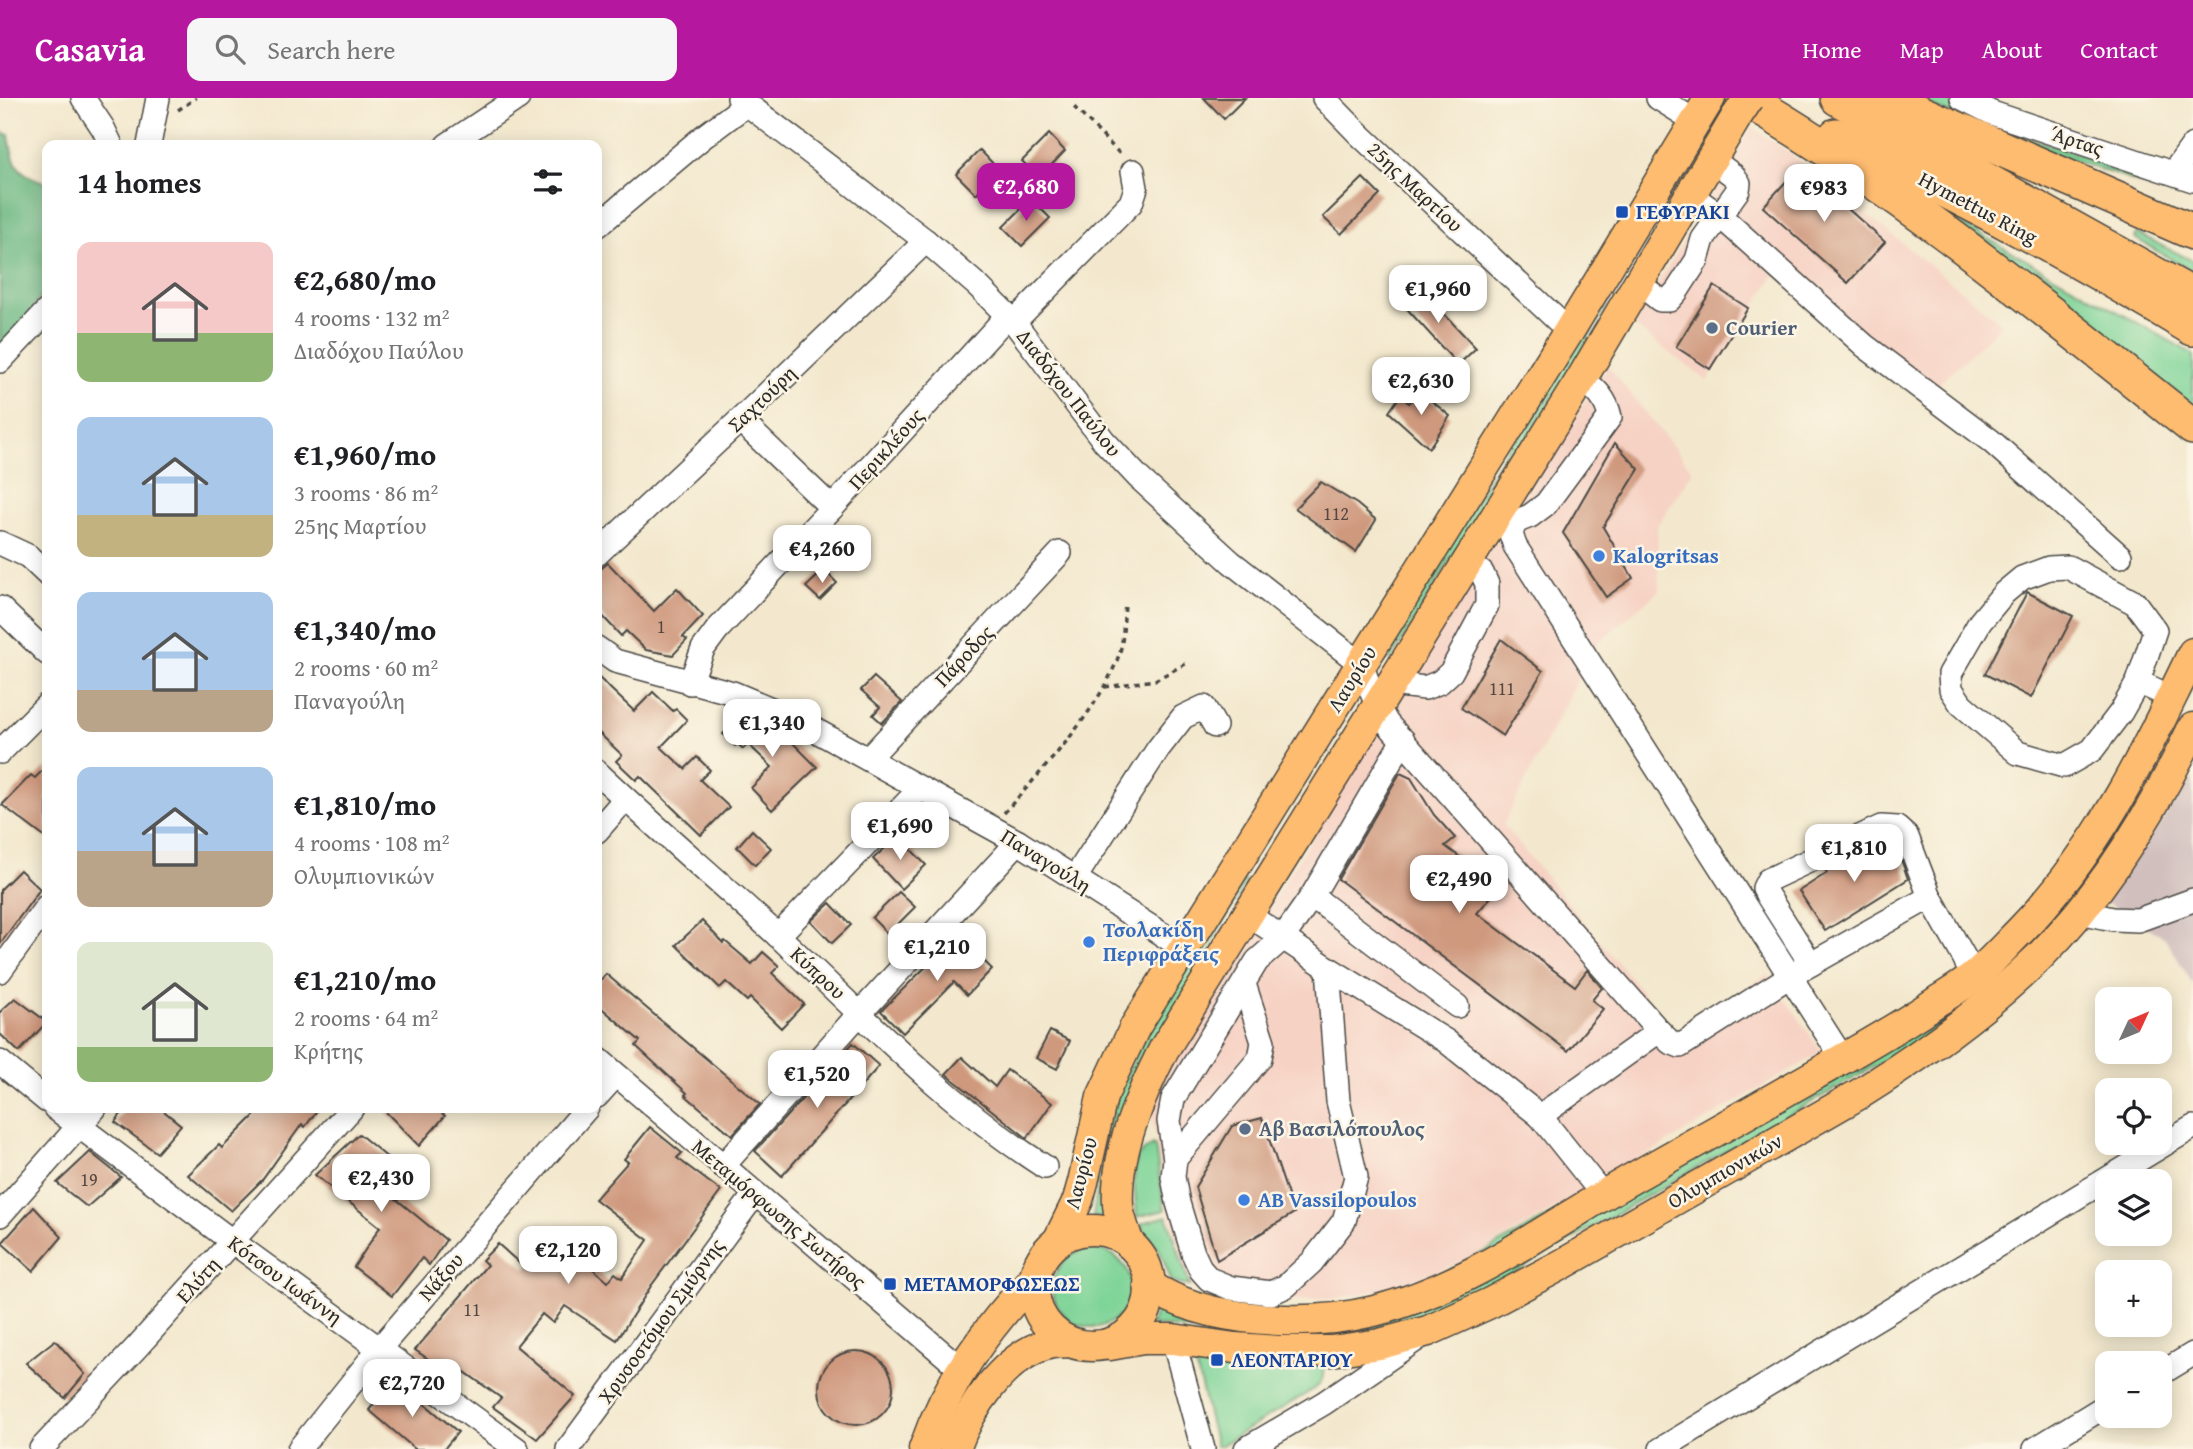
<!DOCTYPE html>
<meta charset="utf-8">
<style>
body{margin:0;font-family:"Gentium Book Plus",serif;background:#f6f6f6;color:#202124;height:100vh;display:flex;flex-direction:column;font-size:26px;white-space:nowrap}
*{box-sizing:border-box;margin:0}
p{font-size:23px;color:#757577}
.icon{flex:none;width:38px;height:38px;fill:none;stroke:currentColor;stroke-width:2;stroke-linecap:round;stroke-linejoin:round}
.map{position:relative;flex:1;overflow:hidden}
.panel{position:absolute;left:42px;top:42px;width:560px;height:973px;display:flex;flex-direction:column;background:#fff;border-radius:14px;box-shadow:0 4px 18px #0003}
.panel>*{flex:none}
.needle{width:46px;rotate:46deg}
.fabs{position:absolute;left:2095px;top:889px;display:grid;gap:14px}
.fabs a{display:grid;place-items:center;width:77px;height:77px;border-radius:14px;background:#fff;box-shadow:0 4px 18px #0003;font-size:35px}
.price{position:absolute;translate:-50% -60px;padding:0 16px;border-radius:14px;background:#fff;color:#222;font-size:23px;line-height:46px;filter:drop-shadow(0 2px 4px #0008)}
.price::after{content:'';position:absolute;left:50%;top:42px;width:21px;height:16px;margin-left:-10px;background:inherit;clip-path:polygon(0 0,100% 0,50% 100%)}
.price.current{background:#b5179e;color:#fff}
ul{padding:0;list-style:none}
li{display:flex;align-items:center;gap:21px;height:175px;padding:0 35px}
li span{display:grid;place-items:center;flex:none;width:196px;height:140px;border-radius:14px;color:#555}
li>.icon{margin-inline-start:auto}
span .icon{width:84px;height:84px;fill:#fffc;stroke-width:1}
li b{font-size:30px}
h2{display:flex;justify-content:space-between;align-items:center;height:84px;padding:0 35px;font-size:30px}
header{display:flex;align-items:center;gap:42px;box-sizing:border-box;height:98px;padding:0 35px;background:#b5179e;color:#fff}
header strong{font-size:33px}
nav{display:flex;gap:38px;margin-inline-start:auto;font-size:24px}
.search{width:490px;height:63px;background:#f6f6f6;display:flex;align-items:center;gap:18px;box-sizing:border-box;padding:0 24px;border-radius:14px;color:#757577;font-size:26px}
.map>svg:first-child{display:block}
</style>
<header>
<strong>Casavia</strong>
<div class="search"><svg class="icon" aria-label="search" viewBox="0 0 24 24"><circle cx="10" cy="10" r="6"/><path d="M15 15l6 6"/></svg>Search here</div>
<nav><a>Home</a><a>Map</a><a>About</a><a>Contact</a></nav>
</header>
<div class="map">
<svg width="2193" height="1351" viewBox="0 0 2193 1351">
<rect width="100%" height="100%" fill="#fcf5e5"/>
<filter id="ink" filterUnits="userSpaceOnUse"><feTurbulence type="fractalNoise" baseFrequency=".0143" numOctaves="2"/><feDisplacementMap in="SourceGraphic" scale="14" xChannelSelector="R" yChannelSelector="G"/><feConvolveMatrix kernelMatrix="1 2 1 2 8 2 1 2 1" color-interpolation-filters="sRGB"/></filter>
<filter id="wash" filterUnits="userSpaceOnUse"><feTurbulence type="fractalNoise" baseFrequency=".00686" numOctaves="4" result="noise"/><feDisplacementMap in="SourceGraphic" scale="28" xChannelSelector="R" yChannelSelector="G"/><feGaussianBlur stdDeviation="1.57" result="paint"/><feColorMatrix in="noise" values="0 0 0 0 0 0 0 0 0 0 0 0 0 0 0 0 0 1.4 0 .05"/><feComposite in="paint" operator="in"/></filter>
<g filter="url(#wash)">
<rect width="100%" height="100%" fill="#f3e8cd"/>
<g fill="#f6d2c4">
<path d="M1752 29 1795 59 2003 226 1931 293 1778 172 1707 283 1633 227Z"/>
<path d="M1608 268 1693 373 1657 428 1659 493 1596 546 1503 727 1676 934 1768 876 1822 954 1465 1163 1386 1191 1330 1201 1250 1203 1215 1198 1190 1188 1168 1110 1151 1013 1160 986 1483 462Z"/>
</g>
<path fill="#d1bfbe" d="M2193 679V886L2165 840 2104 803Z"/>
<g fill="#7fd498" stroke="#558062" stroke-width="2">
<path d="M1911 0H1944L1988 26 2184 92 2178 98 2012 41Z"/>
<path d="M1720 6 1727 11 1659 117 1575 264 1457 450 1392 560 1373 569Z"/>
<path d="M1912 98 2193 256V311Z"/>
<path d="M2137 135 2193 163V174L2135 140Z"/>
<path d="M2191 590C2165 644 2142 702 2108 752 2055 827 1987 889 1915 945L1490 1188 1431 1215 1406 1224 1352 1235 1343 1229 1962 899Z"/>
<path d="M1243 782 1246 784 1212 848 1112 1053 1102 1050C1125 951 1190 867 1243 782Z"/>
<path d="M1153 1047 1155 1049 1165 1112 1137 1119 1134 1083 1137 1058Z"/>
<path d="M1102 1060 1111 1063 1108 1120 1093 1119Z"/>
<path d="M1167 1118 1190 1188 1177 1186 1171 1182 1160 1153 1142 1129V1125Z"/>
<circle cx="1092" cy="1190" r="39"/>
<path d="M1159 1207 1301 1236 1303 1238 1232 1236 1151 1227Z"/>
<path d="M1197 1259 1264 1267 1320 1266 1324 1268C1323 1279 1323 1285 1314 1291L1220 1348H1216L1194 1260Z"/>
</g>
<path fill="#67b680" stroke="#497056" stroke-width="2" d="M0 34 9 37C13 67 17 76 47 85V188L29 220 0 249Z"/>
<g id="blocks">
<g fill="#cf997e">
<path d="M1204 0H1245L1224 21Z"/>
<path d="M1049 36 1065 53 1039 80 1022 63Z"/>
<path d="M980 52 999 72 976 96 956 76Z"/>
<path d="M1800 68 1885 144 1848 185 1763 109Z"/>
<path d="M1363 80 1380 97 1341 136 1323 119Z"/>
<path d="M1031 101 1050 120 1022 148 1003 129Z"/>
<path d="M1416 186 1476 250 1458 267 1399 202Z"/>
<path d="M1714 188 1748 210 1710 271 1676 249Z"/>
<path d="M1418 292 1450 318 1429 350 1389 314 1400 298 1409 305Z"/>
<path d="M1615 345 1639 371 1603 429 1633 480 1606 499 1563 435Z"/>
<path d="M1321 384 1357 406 1376 422 1356 454 1295 410Z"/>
<path d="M608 465 654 513 677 490 703 518 683 539 687 542 673 557 646 552 626 533 621 538 597 512V474Z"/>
<path d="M824 472 837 485 820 502 806 489Z"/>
<path d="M2027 494 2073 518 2031 600 1985 576Z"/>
<path d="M1501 541 1543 573 1503 638 1461 610Z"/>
<path d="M597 578 634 613 653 594 673 613 676 611 687 622 661 649 685 671 697 659 710 672 700 682 729 709 701 737 640 678 636 682 616 663 622 657 597 633Z"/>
<path d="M874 579 902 604 882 625 873 617 880 609 861 592Z"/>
<path d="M742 617 788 640 817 669 772 712 751 690 772 669 748 646 743 651 738 646 735 648 723 636Z"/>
<path d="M47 668V741L2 707 31 677 35 680Z"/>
<path d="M1400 675 1411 680 1434 717 1455 740 1445 748 1492 783 1483 796 1490 800 1477 815 1575 888 1587 872 1602 890 1592 902 1603 911 1568 953 1338 781Z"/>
<path d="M752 732 771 750 755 767 737 749Z"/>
<path d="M898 738 926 767 901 791 873 761Z"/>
<path d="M1884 743H1888L1902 764 1908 781 1825 833 1799 793 1827 775 1825 771Z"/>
<path d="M20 772 40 791 0 846V792Z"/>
<path d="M899 794 915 809 888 836 872 820Z"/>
<path d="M830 805 851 827 832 845 811 823Z"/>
<path d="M702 823 723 845 725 843 752 866 763 854 779 868 772 875 804 906 781 930 750 900 747 903 726 884 720 890 676 847Z"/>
<path d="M958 837 992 871 967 897 954 884 903 935 881 913Z"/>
<path d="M606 876 760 1006 732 1037 685 997 687 995 636 948 640 943 597 906V886Z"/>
<path d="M15 900 47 924 19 954 0 936V914Z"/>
<path d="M1050 933 1070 943 1057 971 1036 960Z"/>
<path d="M853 945 879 968 782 1078 755 1053Z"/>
<path d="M962 959 995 989 1007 972 1052 1005 1027 1040 946 976Z"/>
<path d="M126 1010H160L181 1027 157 1055 115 1024Z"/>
<path d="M262 1010H319L305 1029 302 1026 263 1081 231 1113 188 1077 219 1047 222 1050Z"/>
<path d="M382 1010H435L445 1018 419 1048Z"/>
<path d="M1262 1020 1294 1115 1217 1162 1195 1089 1232 1028Z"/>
<path d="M650 1029 682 1055 677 1060 721 1093 651 1188 617 1242 565 1208 553 1225 542 1216 516 1248 575 1298 537 1341 493 1309 501 1300 455 1267 449 1275 415 1252 487 1167 482 1162 498 1146 526 1171 557 1139 608 1184 615 1175 622 1180 648 1142 595 1101 628 1064 624 1061Z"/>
<path d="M359 1036 406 1075 389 1095 446 1142 429 1167 422 1160 392 1198 354 1169 380 1129 315 1077Z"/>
<path d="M90 1054 121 1079 87 1109 57 1085Z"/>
<path d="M34 1109 62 1139 33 1173 2 1145Z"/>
<path d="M55 1242 85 1276 65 1300 26 1265Z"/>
<circle cx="856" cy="1290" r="37"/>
<path d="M395 1281 458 1334 444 1351H415L369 1312Z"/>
</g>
</g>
</g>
<g filter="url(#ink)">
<use href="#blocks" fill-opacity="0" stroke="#494743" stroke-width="2"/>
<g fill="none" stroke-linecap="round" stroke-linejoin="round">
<g stroke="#494743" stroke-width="26">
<g id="minor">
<path d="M83 0 103 30 111 47"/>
<path d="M739 0 926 143 979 189 1014 224 1104 343 1139 380 1231 464 1361 566 1377 608 1387 625 1659 933"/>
<path d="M1324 0 1358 35 1569 233"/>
<path d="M1658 0 1695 23"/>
<path d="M1962 0 1992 15 2193 82"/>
<path d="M149 47 158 0"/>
<path d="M447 47 518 0"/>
<path d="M2173 75 2193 47"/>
<path d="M1689 96 1719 117 1865 248 1991 343 2120 458"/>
<path d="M597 128 703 39 747 6"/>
<path d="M1637 184 1660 202H1669L1677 193 1697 162 1703 141 1738 92 1739 85 1734 78 1710 60"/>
<path d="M1014 224 1131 105 1136 90 1133 73"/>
<path d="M0 263 47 213"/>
<path d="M740 322 832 410"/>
<path d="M1503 417 1515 424 1530 418 1546 406 1610 319C1606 300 1596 292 1582 280"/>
<path d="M1515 424 1511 436 1515 448 1843 961"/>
<path d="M0 445 28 458 47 476"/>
<path d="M597 456 740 322 926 143"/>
<path d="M0 510 47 555"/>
<path d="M597 550 615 563 733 595 795 621 1018 744 1185 851"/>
<path d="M2138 584 2121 614 2092 652 2064 668 2018 655 1961 606 1951 591 1950 576 1980 524 2004 495 2022 480 2049 470 2068 469 2135 505 2155 532 2138 584 2171 599"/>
<path d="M690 585 703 551 717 532 832 410 1008 217"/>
<path d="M1390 586 1425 590 1440 584 1451 574 1487 507V486L1482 475 1466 463"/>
<path d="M0 654 47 607"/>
<path d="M868 661 1060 455"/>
<path d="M597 674C660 734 727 790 791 850 872 927 950 1008 1045 1069"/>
<path d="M597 733 625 701"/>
<path d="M1075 780 1158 651 1183 619 1204 609 1215 628"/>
<path d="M1312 798 1457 908"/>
<path d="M2079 814 2113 821 2138 822 2193 802"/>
<path d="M1247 816 1328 870 1446 943 1540 1018 1603 1097"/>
<path d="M778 838 920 691"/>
<path d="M1811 866 1767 797 1764 790 1768 782 1881 729 1897 730 1907 739 1930 799"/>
<path d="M1328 870 1338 1003 1356 1079 1344 1123 1312 1164 1286 1188 1271 1195 1231 1190 1209 1181 1201 1172 1193 1155 1178 1105 1173 1079 1175 1061 1169 1023 1173 1001 1257 863 1282 841 1312 798 1403 642"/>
<path d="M0 873 47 808"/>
<path d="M597 960 961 1271"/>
<path d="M0 964 47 1003"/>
<path d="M597 998 616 977"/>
<path d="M55 1010 233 1144 517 1351"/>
<path d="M1540 1018 1659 933 1670 944 1680 948 1790 878 1930 799 1965 861 1972 880"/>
<path d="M1175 1061 1260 960 1263 944 1244 886"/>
<path d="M723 1068 860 915 1018 744"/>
<path d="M0 1117 95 1010"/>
<path d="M1173 1241 1203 1351"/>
<path d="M2160 1276 2193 1256"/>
<path d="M41 1351 136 1250 352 1010"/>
<path d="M299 1351 379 1251 587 1010"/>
<path d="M568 1351 755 1096"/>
<path d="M1246 1351 1324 1305 1417 1241"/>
<path d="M1661 1351 2193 1029"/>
<path d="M2035 1351 2107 1307"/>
</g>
</g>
<g stroke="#494743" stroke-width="33">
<g id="major">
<circle cx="1092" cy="1190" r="58"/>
<path d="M1058 1143 1078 1102 1083 1084 1102 999 1135 929 1569 233 1710 0"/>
<path d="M1128 1143C1124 1131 1119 1119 1118 1107 1115 1055 1141 996 1164 951L1582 280 1737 18"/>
<path d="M1149 1187C1207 1226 1308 1229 1374 1213 1469 1189 1547 1129 1631 1081 1690 1048 1750 1014 1809 980 1853 955 1897 931 1939 902 1950 895 1962 888 1972 880 1989 866 2004 849 2019 834 2099 753 2144 656 2193 555"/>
<path d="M1110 1247 1143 1241H1173L1235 1250 1278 1253H1331L1380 1246 1428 1233 1490 1205 1561 1167 1861 995C1925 955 1985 912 2039 859 2104 795 2154 712 2193 630"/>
<path d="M924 1351C947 1284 987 1229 1035 1179"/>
<path d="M955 1351C969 1311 1004 1258 1048 1246 1054 1244 1063 1245 1070 1244"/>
</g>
</g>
<g stroke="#494743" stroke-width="38">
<g id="highway">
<path d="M1744 0C1904 93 2048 214 2193 329"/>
<path d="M1838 0 2193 198"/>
<path d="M1885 0 2193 134"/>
<path d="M1836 38C1958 96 2078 160 2193 230"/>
</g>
</g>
<g stroke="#494743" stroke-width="3.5" stroke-dasharray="5 5" stroke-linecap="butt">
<path d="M1074 9 1121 57"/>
<path d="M178 12 196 0"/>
<path d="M1105 589 1155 582 1189 564"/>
<path d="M1004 715C1044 670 1099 613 1119 557 1124 542 1123 523 1125 508"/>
</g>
<use href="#minor" stroke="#fff" stroke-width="23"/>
<use href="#major" stroke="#febc70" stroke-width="30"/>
<use href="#highway" stroke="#febc70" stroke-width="35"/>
<g stroke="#494743" stroke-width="33" stroke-linecap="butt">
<path id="major-bridge" d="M1737 18 1749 0"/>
</g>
<use href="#major-bridge" stroke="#febc70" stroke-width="30"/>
</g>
</g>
<g fill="#1a4fb4" stroke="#fcf5e5" stroke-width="2.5">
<rect x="1615" y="107" width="14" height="14" rx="3.5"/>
<rect x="883" y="1179" width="14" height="14" rx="3.5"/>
<rect x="1210" y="1255" width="14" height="14" rx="3.5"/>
</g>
<g fill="#5c6f8a" stroke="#fcf5e5" stroke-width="2.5">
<circle cx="1712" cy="230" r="7"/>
<circle cx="1245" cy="1031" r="7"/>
</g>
<g fill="#3f7fe0" stroke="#fcf5e5" stroke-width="2.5">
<circle cx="1599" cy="458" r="7"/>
<circle cx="1089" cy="844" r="7"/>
<circle cx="1244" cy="1102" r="7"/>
</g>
<g text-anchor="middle" stroke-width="5" stroke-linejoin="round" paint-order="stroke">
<g font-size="18" fill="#544640">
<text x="1336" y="422">112</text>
<text x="661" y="535">1</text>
<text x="1502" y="597">111</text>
<text x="89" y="1088">19</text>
<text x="472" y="1218">11</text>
</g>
<g font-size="21" fill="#2b2b2b" stroke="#fcf5e5">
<text transform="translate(2077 43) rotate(18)" y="7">Άρτας</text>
<text transform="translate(1415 89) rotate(43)" y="7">25ης Μαρτίου</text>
<text transform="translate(1978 110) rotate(28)" y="7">Hymettus Ring</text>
<text transform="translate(1069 295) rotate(52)" y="7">Διαδόχου Παύλου</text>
<text transform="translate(762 301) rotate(-44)" y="7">Σαχτούρη</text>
<text transform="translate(886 351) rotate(-48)" y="7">Περικλέους</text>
<text transform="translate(964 558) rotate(-47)" y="7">Πάροδος</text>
<text transform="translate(1352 581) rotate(-58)" y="7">Λαυρίου</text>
<text transform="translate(1046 763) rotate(32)" y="7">Παναγούλη</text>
<text transform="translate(818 875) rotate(43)" y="7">Κύπρου</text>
<text transform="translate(1725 1073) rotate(-30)" y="7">Ολυμπιονικών</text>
<text transform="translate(1081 1075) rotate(-75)" y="7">Λαυρίου</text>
<text transform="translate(779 1116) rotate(40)" y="7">Μεταμόρφωσης Σωτήρος</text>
<text transform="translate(441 1179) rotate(-49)" y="7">Νάξου</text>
<text transform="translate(198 1182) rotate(-48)" y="7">Ελύτη</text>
<text transform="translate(285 1182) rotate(36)" y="7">Κότσου Ιωάννη</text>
<text transform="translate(661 1223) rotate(-54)" y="7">Χρυσοστόμου Σμύρνης</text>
</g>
<g font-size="21" font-weight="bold" fill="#164399" stroke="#fcf5e5" text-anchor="start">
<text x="1636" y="121">ΓΕΦΥΡΑΚΙ</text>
<text x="904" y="1193">ΜΕΤΑΜΟΡΦΩΣΕΩΣ</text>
<text x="1231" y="1269">ΛΕΟΝΤΑΡΙΟΥ</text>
</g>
<g font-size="21" font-weight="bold" fill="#4e5e75" stroke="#fcf5e5" text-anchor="start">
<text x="1726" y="237">Courier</text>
<text x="1259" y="1038">Αβ Βασιλόπουλος</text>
</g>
<g font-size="21" font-weight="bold" fill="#366cbe" stroke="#fcf5e5" text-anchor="start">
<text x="1613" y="465">Kalogritsas</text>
<text x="1103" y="839">Τσολακίδη<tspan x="1103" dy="24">Περιφράξεις</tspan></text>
<text x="1258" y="1109">AB Vassilopoulos</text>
</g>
</g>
</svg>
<div class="fabs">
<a><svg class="needle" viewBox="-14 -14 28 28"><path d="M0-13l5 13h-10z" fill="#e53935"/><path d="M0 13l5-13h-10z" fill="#757577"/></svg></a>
<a><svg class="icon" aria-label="locate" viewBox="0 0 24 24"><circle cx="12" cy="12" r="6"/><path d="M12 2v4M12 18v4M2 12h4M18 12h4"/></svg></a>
<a><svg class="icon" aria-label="layers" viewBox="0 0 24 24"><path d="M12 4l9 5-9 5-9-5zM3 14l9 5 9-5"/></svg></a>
<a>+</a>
<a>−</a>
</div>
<b class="price current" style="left:1026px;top:125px">€2,680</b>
<b class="price" style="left:1824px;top:126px">€983</b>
<b class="price" style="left:1438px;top:227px">€1,960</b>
<b class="price" style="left:1421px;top:319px">€2,630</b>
<b class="price" style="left:822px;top:487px">€4,260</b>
<b class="price" style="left:772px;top:661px">€1,340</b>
<b class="price" style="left:900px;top:764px">€1,690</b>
<b class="price" style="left:1854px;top:786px">€1,810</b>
<b class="price" style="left:1459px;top:817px">€2,490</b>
<b class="price" style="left:937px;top:885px">€1,210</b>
<b class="price" style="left:817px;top:1012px">€1,520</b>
<b class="price" style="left:381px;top:1116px">€2,430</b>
<b class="price" style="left:568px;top:1188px">€2,120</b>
<b class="price" style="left:412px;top:1321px">€2,720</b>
<section class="panel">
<h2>14 homes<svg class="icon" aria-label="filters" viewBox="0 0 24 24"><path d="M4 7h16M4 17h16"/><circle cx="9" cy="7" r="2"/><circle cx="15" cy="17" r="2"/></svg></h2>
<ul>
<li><span style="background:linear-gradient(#f6c9c9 65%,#8fb573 0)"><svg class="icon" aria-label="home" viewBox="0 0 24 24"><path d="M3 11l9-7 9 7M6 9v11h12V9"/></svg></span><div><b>€2,680/mo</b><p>4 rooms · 132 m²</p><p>Διαδόχου Παύλου</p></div></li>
<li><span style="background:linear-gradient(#a9c7e8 70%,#c2b280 0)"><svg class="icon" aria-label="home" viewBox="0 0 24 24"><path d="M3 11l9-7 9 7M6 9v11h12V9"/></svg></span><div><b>€1,960/mo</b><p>3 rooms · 86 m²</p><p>25ης Μαρτίου</p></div></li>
<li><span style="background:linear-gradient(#a9c7e8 70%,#b9a48a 0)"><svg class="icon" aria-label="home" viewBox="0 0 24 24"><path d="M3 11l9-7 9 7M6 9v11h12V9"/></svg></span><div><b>€1,340/mo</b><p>2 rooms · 60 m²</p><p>Παναγούλη</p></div></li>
<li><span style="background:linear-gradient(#a9c7e8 60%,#b9a48a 0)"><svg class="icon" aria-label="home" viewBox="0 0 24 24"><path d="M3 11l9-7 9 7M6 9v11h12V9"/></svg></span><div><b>€1,810/mo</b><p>4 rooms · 108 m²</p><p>Ολυμπιονικών</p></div></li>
<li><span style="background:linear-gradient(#dfe7d0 75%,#8fb573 0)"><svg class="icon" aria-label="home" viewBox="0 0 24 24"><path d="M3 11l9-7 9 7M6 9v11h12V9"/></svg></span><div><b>€1,210/mo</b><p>2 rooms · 64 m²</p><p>Κρήτης</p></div></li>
</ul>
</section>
</div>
